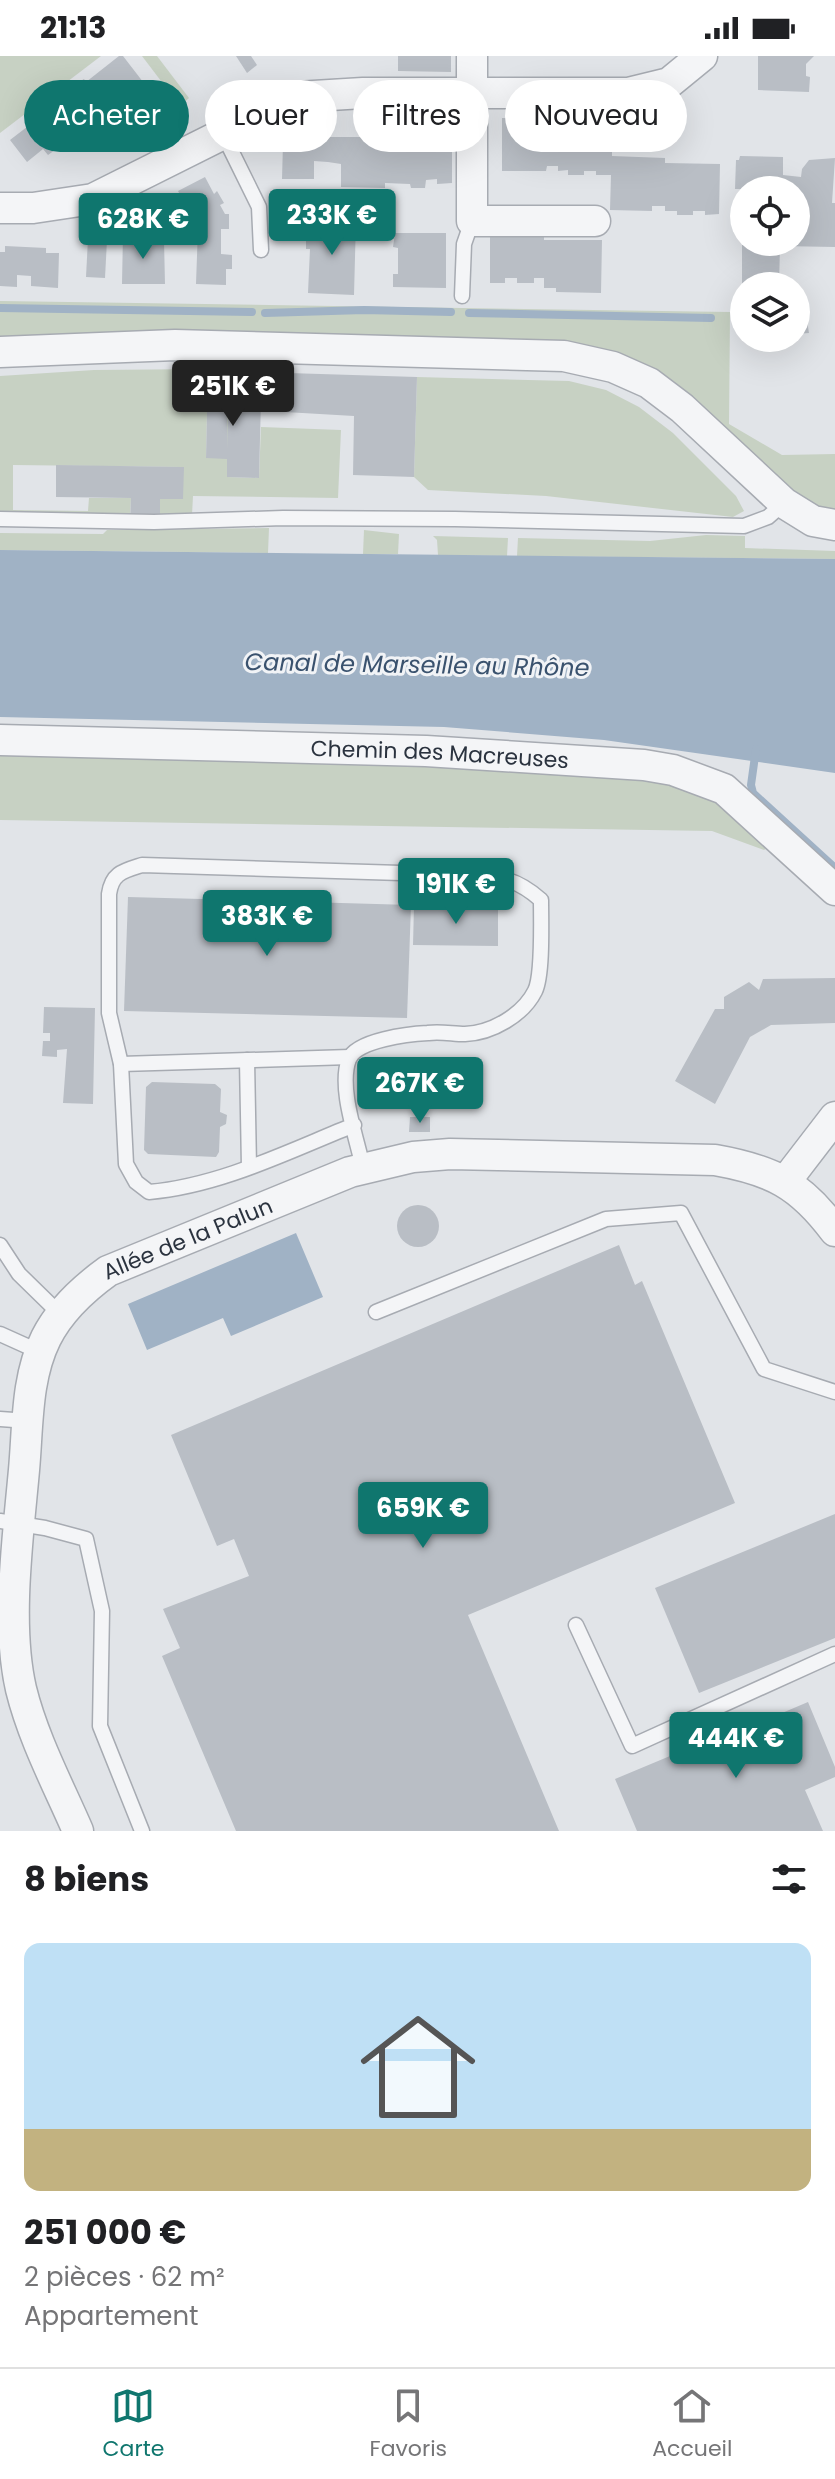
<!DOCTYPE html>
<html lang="fr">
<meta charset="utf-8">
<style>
body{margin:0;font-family:Poppins,sans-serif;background:#f6f6f6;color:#202124;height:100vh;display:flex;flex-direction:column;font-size:30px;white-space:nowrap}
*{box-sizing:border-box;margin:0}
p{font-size:26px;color:#757577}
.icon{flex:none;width:44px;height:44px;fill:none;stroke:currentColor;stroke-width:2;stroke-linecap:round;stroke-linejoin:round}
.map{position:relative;height:1775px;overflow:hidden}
.drawer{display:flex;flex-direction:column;background:#fff;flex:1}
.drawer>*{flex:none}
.top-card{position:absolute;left:24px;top:24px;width:788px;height:72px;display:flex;gap:16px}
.controls{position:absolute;left:730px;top:120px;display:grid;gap:16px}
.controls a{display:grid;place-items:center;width:80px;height:80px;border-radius:50%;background:#fff;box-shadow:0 8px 32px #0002;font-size:40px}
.price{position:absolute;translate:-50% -68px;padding:0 18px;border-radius:8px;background:#0f766e;color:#fff;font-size:26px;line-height:52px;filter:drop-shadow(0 2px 4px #0008)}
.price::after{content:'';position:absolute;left:50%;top:48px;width:24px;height:18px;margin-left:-12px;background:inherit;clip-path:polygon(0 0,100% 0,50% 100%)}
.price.selected{background:#222;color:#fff}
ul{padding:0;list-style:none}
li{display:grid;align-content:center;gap:16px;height:424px;padding:0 24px}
li span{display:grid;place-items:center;height:248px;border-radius:16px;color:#555}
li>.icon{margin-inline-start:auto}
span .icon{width:144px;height:144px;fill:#fffc;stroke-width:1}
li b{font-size:34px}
h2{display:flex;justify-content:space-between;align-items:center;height:96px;padding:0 24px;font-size:34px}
.tag{padding:0 28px;border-radius:36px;background:#fff;box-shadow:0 8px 32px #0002;font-size:28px;line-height:72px}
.tag.selected{background:#0f766e;color:#fff}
.status{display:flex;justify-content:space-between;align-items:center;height:56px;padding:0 40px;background:#fff;direction:ltr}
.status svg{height:22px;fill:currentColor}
.dock{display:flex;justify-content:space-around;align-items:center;height:112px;border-top:2px solid #e0e0e0;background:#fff;font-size:22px;color:#757577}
.dock a{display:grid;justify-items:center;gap:4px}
.dock .selected{color:#0f766e}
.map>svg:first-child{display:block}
</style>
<div class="status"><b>21:13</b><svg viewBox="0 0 49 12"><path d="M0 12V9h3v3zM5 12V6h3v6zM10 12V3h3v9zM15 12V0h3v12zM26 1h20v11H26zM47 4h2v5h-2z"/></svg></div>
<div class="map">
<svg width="835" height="1775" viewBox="0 0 835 1775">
<rect width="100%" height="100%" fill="#e1e4e8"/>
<g fill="#c7d1c3">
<path d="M0 0H101L0 77Z"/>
<path d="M142 0H157L189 42 180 50Z"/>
<path d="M0 245 730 256 729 368 782 399 835 398V460L816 456 639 310 0 287Z"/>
<path d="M208 313 206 402H226L228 314 256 316V343H229L227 421 259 422 261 371 341 374 338 442 193 440 192 459 159 458 160 443H183V411L13 409V454L88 455 89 442H131L130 460H0V320L94 314Z"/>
<path d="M417 321 569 325 606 334 639 351 673 377 736 440 744 455 733 461 546 440 428 434 414 421Z"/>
<path d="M269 472 268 497 0 494V477L103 478 107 474Z"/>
<path d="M364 474 399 478 398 498H363Z"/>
<path d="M706 479 745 480V492L835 495V503L517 500 518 482 650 485Z"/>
<path d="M433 480 508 482 507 500 438 499 437 484Z"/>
<path d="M0 695 585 716C619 720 677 722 707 739 730 751 750 772 770 790L764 794 712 775 0 764Z"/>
</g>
<g fill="#a0b2c5">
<path d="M0 494 835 503V717L604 684 444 671 0 661Z"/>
<path d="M296 1177 323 1241 231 1280 223 1262 147 1294 128 1248Z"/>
</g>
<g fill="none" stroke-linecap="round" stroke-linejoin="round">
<g stroke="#a0b2c5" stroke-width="8">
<path d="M0 252 252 256"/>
<path d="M265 257 364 254 451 256"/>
<path d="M469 257 711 262"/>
<path d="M756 693 751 729 753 737 835 812"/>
</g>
</g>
<g fill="#b9bec5">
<path d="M119 0H123L150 35 132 48 129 43 110 57 117 66 90 84 61 45 77 33 74 29 84 23 86 26Z"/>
<path d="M236 0H251L257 9 247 17Z"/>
<path d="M398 0H451V16L398 15Z"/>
<path d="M758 0H814L806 8V20L810 21 809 36 758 34Z"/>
<path d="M502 62 557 64 558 68 612 70V100L665 102V107L720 108 719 158 705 159V155H693V159H677V155H665V150H652V155L610 154 611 119H596V115H584V119H568V114L558 115V110H547L546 115H502Z"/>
<path d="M36 64 43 73 55 64 60 70 70 64 86 86 78 94 70 83 48 99 43 93 27 106 10 84Z"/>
<path d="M426 75H452V127L437 128V123L426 124 425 132H411L410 128 385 127V132L341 131V108L328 106 314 105V123H282L283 87H312L313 81H426Z"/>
<path d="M740 100 783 101V119L801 121 802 113 809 104 835 102 832 147H835V191L780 190 779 230H742V186H796V134L735 133 736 104H739Z"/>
<path d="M205 121 214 138 217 135 224 147 220 149 225 158H229V173H221V198L232 199V213H226V229L196 228 198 172 178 135Z"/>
<path d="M315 163 356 164 354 239 308 237 310 193H306V173H315Z"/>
<path d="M490 176 544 177V184H602L601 237 556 236V232H544V222H534V227H517V222H505V227H490Z"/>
<path d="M395 177H446V232L393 231V218H398V192L393 191Z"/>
<path d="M123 178H136V183L164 184 165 228H122Z"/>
<path d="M88 183 107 184 105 222 86 221Z"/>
<path d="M5 190 46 192V197H59L58 232 31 230V220L17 219V231L0 230V196H5Z"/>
<path d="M796 250 806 258 809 277 796 278Z"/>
<path d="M208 313 228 314 227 393 229 342 261 343 259 422 227 421V403L206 402Z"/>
<path d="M256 316 417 321 414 421 353 419 354 360 268 355 270 337 256 336Z"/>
<path d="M56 409 184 411 183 443H160V465H130L131 442 56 441Z"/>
<path d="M128 841 411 849 407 962 124 955Z"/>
<path d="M414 850 498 852V890L413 889Z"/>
<path d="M835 922V967L771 969 750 981 715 1048 675 1025 715 953H724V941L749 926 759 934 763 923Z"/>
<path d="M44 951 95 952 93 1048 63 1047 67 993 57 994V1001L42 1000 43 985H50V977H43Z"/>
<path d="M152 1026 215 1028 221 1033 220 1056 227 1059 226 1068 220 1071 219 1096 216 1101 148 1098 144 1094 146 1031Z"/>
<path d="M410 1061H430V1076H409Z"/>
<circle cx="418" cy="1170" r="21"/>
<path d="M619 1189 635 1229 642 1225 735 1447 468 1559 559 1775H236L162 1600 180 1592 163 1553 249 1520 234 1483 217 1490 171 1379Z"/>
<path d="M835 1458V1582L699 1637 655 1532Z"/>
<path d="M808 1646 835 1711V1721L805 1734 823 1775H637L615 1723 773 1657 775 1660Z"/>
</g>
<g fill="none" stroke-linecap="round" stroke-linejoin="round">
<g stroke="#a7abb2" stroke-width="17">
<g id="lane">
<path d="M223 78 259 151 261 194"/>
<path d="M462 240 464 188 472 165"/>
<path d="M0 463 154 466 283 462 455 463 744 470 768 461 784 447"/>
<path d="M247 1004 249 1111"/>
<path d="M121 1008 350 1001"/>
<path d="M354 1069C289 1095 220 1130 149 1136L136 1126 126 1108 121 1008 109 957V838C112 817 123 815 142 809L466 819C499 821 515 821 541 844 541 864 543 919 535 935 523 959 492 977 465 978 453 978 440 975 428 977 409 978 357 984 349 1003 338 1032 357 1082 363 1112"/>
<path d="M0 1189 19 1218 61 1259"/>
<path d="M376 1256 606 1163 681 1157 764 1313 835 1336"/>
<path d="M0 1278 40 1296"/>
<path d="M0 1363 28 1365"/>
<path d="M0 1465 45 1472 86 1483 102 1555 100 1670 142 1775"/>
<path d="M576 1569 632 1690 835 1598"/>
</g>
</g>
<g stroke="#a7abb2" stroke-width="33">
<g id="street">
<path d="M472 0V165H595"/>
<path d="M0 152H33L93 143 297 41 363 37H628L669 27 702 0"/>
<path d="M0 296 175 289 564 300 613 311 649 327 682 352 784 447 813 465 835 469"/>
<path id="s1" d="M0 684 426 695 644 709 673 714 724 733 835 834"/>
<path d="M785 1126 835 1061"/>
<path id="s2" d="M78 1775C58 1729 33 1682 21 1633 6 1568 18 1481 24 1414 28 1370 26 1322 46 1282 60 1254 83 1233 108 1215L350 1116 413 1101 450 1098 715 1104C772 1114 800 1128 835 1175"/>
</g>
</g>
<use href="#lane" stroke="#f4f5f7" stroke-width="14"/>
<use href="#street" stroke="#f4f5f7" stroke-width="30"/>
</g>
<g text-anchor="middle" stroke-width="6" stroke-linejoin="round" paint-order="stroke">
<g font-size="22" fill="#2b333f" stroke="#f1f3f6">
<text dy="8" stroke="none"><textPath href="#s1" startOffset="440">Chemin des Macreuses</textPath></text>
<text dy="8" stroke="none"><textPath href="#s2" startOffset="686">Allée de la Palun</textPath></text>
</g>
<g font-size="24" font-style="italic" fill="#3a526e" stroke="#f1f3f6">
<text transform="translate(417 609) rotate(1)" y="8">Canal de Marseille au Rhône</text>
</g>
</g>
</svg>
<div class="controls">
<a><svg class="icon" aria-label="locate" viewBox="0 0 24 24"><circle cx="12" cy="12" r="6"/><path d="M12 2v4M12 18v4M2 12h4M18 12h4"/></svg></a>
<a><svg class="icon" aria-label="layers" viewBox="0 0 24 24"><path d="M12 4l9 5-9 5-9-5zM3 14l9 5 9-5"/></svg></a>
</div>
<b class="price" style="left:332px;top:201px">233K €</b>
<b class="price" style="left:143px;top:205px">628K €</b>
<b class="price selected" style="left:233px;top:372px">251K €</b>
<b class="price" style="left:456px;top:870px">191K €</b>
<b class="price" style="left:267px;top:902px">383K €</b>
<b class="price" style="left:420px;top:1069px">267K €</b>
<b class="price" style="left:423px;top:1494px">659K €</b>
<b class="price" style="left:736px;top:1724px">444K €</b>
<div class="top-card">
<a class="tag selected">Acheter</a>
<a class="tag">Louer</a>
<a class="tag">Filtres</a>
<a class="tag">Nouveau</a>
</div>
</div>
<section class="drawer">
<h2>8 biens<svg class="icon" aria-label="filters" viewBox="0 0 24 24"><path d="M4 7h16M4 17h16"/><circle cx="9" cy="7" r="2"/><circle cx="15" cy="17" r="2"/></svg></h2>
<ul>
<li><span style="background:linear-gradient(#bfe0f5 75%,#c2b280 0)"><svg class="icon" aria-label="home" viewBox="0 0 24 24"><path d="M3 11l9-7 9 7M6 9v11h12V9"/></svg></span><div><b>251 000 €</b><p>2 pièces · 62 m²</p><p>Appartement</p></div></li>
</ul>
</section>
<nav class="dock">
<a class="selected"><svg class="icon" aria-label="map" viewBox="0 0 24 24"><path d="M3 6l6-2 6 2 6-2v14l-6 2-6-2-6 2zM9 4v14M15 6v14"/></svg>Carte</a>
<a><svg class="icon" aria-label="saved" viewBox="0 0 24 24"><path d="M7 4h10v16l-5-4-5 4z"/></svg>Favoris</a>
<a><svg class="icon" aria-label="home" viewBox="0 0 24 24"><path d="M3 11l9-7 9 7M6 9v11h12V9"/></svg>Accueil</a>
</nav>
